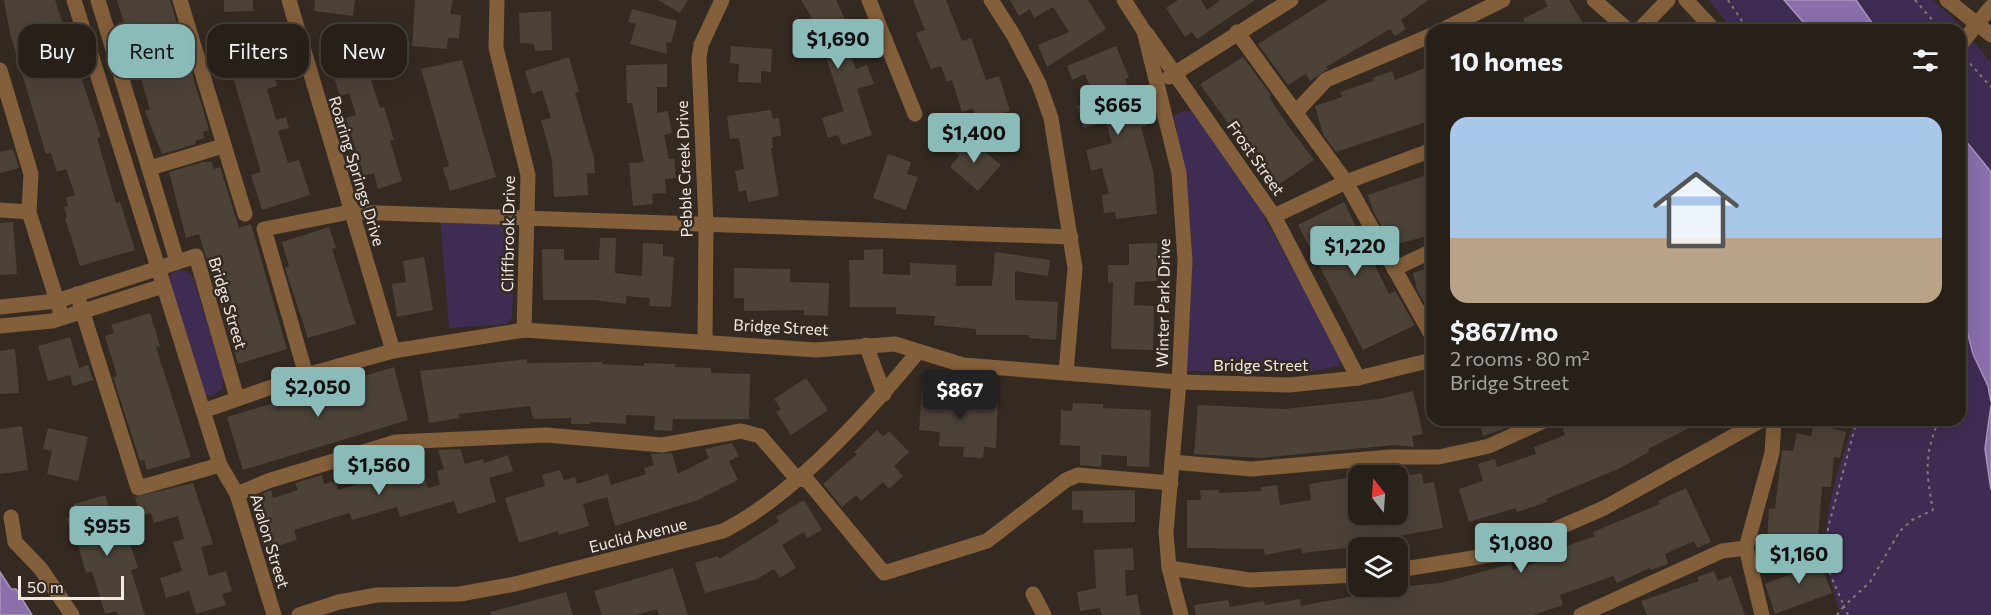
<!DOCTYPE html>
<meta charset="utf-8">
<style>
body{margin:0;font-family:Commissioner,sans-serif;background:#332d26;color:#f1f3f6;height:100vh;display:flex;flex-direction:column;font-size:22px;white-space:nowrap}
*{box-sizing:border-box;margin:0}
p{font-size:20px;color:#a4a3a2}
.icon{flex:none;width:33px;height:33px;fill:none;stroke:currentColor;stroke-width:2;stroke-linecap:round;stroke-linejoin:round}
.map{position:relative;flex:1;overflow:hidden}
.panel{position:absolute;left:1426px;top:24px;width:540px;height:402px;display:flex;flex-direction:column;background:#272019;border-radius:18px;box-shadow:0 6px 24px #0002,0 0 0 2px #433e38}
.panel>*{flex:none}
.top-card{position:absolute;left:18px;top:24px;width:570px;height:54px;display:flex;gap:12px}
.needle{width:39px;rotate:343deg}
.tools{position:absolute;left:1348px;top:465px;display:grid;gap:12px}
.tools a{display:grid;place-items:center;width:60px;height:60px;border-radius:12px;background:#272019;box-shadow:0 6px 24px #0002,0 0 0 2px #433e38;font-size:30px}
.scale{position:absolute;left:18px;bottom:15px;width:106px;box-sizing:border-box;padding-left:6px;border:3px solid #f2ebe5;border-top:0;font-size:16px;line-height:21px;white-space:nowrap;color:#f2ebe5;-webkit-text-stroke:4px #342a21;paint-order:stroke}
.price{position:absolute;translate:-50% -51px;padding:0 14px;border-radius:6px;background:#8bbbb9;color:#111;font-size:20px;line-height:39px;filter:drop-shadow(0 2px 3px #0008)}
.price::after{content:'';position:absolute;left:50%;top:36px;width:18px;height:14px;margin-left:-9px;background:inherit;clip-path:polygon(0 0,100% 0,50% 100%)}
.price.current{background:#222;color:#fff}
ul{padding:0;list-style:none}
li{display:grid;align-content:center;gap:12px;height:318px;padding:0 24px}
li+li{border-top:2px solid #433e38}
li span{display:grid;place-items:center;height:186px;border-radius:18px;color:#555}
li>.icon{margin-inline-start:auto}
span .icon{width:108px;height:108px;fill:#fffc;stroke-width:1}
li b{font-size:26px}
h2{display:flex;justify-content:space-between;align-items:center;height:72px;padding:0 24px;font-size:26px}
.chip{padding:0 21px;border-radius:18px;background:#272019;box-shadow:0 6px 24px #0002,0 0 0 2px #433e38;font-size:21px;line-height:54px}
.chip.current{background:#8bbbb9;color:#111}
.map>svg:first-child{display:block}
</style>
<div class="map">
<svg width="1991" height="615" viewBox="0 0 1991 615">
<rect width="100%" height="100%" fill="#342a21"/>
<g fill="#3f2c53">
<path d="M1709 0H1933L1954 19 1991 62V615H1841C1836 600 1831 585 1828 570 1818 520 1840 468 1854 420H1960V30H1733Z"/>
<path d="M1193 110 1255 200 1341 357 1339 366 1300 374 1187 371 1185 356 1192 248 1188 196 1174 116 1180 112Z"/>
<path d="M440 219 514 225 516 229 512 317 507 324 449 328Z"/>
<path d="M179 270 186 271 193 277 224 378 222 389 212 396 203 394 167 281 171 273Z"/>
</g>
<g fill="#8a6fab" stroke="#a994bc" stroke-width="1.5">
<path d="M1784 0H1856L1877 30H1810Z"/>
<path d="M1961 135 1991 172V402L1988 386 1973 354 1966 327 1962 289 1964 242 1960 220Z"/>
<path d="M1991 405V490L1985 449Z"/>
<path d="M0 572 11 589H16L32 615H0Z"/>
</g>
<g fill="#4c4238">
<path d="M4 0H55L101 137 97 138 116 203 120 202 135 250 80 266 65 218 67 217 64 207 68 206 66 198 75 195 66 169 57 172 51 153 46 154 10 34Z"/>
<path d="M117 0H170L209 130 203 132 204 138 195 141 196 144 162 154 145 111 150 109Z"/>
<path d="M224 0H253V11L224 12Z"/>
<path d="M315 0H355L353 16 314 11Z"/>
<path d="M415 0H453L450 14 461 15 459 38H448L447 49 412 46Z"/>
<path d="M658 0H688L680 13Z"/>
<path d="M801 0H836L846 21 838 25 856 69 867 65 874 84 857 89 872 135 842 145 838 135 828 138 822 118 844 111 824 51 815 55 799 25 812 18Z"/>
<path d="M913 0H946L962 41 971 38 986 80 999 76 1010 111 977 121 973 108 962 112 952 80 947 82 941 66 931 69 916 33 925 30Z"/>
<path d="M1010 0H1088L1106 29 1047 67 1038 45 1069 32 1053 7 1034 18 1030 9 1019 16Z"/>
<path d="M1178 0H1201L1207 10 1221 0H1255L1197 39 1192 32 1185 37 1166 8Z"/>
<path d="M1328 0H1428L1401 20 1406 29 1395 36 1390 29 1326 67 1328 69 1310 81 1306 74 1288 85 1258 44Z"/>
<path d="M1544 0H1569L1587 30H1529L1523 19 1548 6Z"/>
<path d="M632 9 677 21 671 43 666 42 667 54 630 44 636 24 628 22Z"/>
<path d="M551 11 552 50 535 51 534 44 520 43 519 13Z"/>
<path d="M367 24 376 54 364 58 380 108 384 107 394 140 390 141 402 181 378 189 374 173 364 176 346 118 356 115 349 93 340 96 321 38Z"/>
<path d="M259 25 277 86 267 89 276 120 286 117 289 128 278 131 288 163 299 160 310 195 262 210 251 175 261 172 228 60 223 61 220 50 230 47 226 35Z"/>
<path d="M731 46 772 49 771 72 761 71V83L738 82 739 64 730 63Z"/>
<path d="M1116 46 1129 78 1125 79 1132 100 1138 98 1147 126 1141 127 1153 171 1157 214 1116 219 1115 212 1104 213 1102 195 1109 194 1102 168 1091 171 1086 150 1112 143 1106 122 1084 128 1077 106 1095 100 1085 74 1072 80 1067 66Z"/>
<path d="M569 57 579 92 575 93 594 158 595 173H587L588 195 554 197 552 160 541 120 551 118 542 90 532 94 525 71Z"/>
<path d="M1243 57 1271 95 1269 97 1286 123 1314 160 1274 188 1200 84Z"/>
<path d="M462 60 496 177 450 191 443 168 449 166 421 69Z"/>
<path d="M667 64V87H657V113L668 111 672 133 664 135 669 159H674L676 178 665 179 666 193 652 194 653 204 633 206 629 163 644 162 632 103H627L626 65Z"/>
<path d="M1429 66 1432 74V120L1336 152 1323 134 1315 106 1342 97 1340 92 1373 81 1372 78 1392 71 1395 80Z"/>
<path d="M771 110 773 119 779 118 781 136 772 137 773 148H771L779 196 748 202 746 190 739 192 735 171 744 169 739 138 730 139 727 116Z"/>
<path d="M967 137 1001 165 978 191 950 167 959 156 954 152Z"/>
<path d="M13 149 19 168 0 173V152Z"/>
<path d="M888 154 911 162 907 174 918 177 906 210 873 198Z"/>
<path d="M203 162H212L214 169 220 167 239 228 251 224 287 349 238 364 199 234 186 238 169 172Z"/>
<path d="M1432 173V235L1393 245 1390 235 1387 236 1373 211 1368 195Z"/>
<path d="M1344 202 1389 294 1395 291 1415 325 1363 350 1298 225Z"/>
<path d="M13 222 17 274 0 275V223Z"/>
<path d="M329 227 336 248 332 249 356 324 308 338 285 268 289 266 282 242Z"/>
<path d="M600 238H616L615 273 642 276 643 243 663 244V256L674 257 671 307 649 306 650 298 626 296V304L594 300H543L542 249H564V260H599Z"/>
<path d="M1157 243V281L1135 282 1134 305 1154 306 1153 350 1111 349 1113 282 1108 283V265H1129V244Z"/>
<path d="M883 249V274L910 275V263L956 265V286H992L995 252 1050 260 1048 276 1015 271V300L1058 302 1056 340 1029 338V335H976V329L934 325 935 316 896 314V307H850L849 260H864V250Z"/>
<path d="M424 257 433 310 397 317 392 284 406 282 403 261Z"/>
<path d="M734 268 790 269V282L829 283 828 316 804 315V310L744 311V298H734Z"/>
<path d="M1425 269 1429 278 1432 277V316L1417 290 1413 273Z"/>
<path d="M150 313 160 346 156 347 191 457 147 470 144 460 140 461 113 377 117 376 105 336 114 333 111 325Z"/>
<path d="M70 337 79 368 88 365 93 380 73 386 70 375 48 381 38 346Z"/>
<path d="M15 349 19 393 0 394V351Z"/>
<path d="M527 359V363L602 362V364L644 366V363L675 364V367L711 368V373L750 374 749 419H673L672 431 654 430 655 416 626 415V424L590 422V424H571V418L533 419 530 406 459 414 460 418 429 423 420 371Z"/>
<path d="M394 367 408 420 243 470 227 417Z"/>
<path d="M806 378 828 410 791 435 776 412 781 409 774 399Z"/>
<path d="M922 390 957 392V398L998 400 996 448 984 447 983 458 963 457 964 447 939 446 940 432 919 430Z"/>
<path d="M1413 391 1423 434 1412 436 1414 447 1394 445 1261 458 1194 454 1198 405 1284 409 1379 399Z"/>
<path d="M1073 403 1103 404V408L1151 410 1149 467 1127 466V456L1102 455 1101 467 1080 465V446L1060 445 1061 410 1072 411Z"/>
<path d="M1478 420H1501L1504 429 1483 436Z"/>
<path d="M1560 420H1705L1648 449 1649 452 1618 469 1546 499 1547 502 1517 512 1516 508 1469 522 1459 489 1483 481 1478 464 1495 459 1497 467 1536 454 1534 447 1565 435Z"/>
<path d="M1814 424 1846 432 1840 458 1834 457 1831 487H1822L1818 539 1812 538 1815 549 1767 546 1769 508 1775 509 1782 450 1793 451 1797 433 1811 436Z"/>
<path d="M22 426 28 470 0 474V429Z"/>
<path d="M48 428 88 437 78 481 47 474 52 451 43 449Z"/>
<path d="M877 430 883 436 889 431 909 452 894 466 903 476 889 489 883 482 861 501 856 495 842 507 823 484 857 454 854 452Z"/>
<path d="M732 443 739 456 729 461 738 480 698 500 615 526 607 497 583 504 589 526 559 535 558 531 519 543 505 498 545 486 542 475 560 470 564 480 575 477 577 484 608 474 611 485 646 474 644 468 654 465 651 454 672 453 678 474 709 458 705 449Z"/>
<path d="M460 449 465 464 483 459 484 463 508 455 513 471 489 478 496 502 458 514 454 501 400 517 397 507 352 520 349 513 294 530 297 540 268 549 252 498 271 490 273 498 298 490 295 483 322 475 324 484 336 481 338 490 387 475 384 465 404 459 411 479 424 475 428 488 440 485 437 471 444 469 438 450Z"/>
<path d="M1421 473 1424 484 1434 482 1443 528 1371 541 1372 545 1302 553 1301 548 1265 555 1264 549 1187 548V500H1201L1200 490H1219V493L1261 491V487L1277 485 1280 505 1311 500 1309 484 1359 476V514H1398V484L1403 483 1402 477Z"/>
<path d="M193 483 213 544 201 547 209 576 226 571 232 591 222 594 226 605 196 614 189 591 166 598 160 578 182 571 173 542 184 539 178 516 154 523 151 513 140 516 135 497Z"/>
<path d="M1686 488 1711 542 1697 548 1694 541 1665 554 1668 564 1651 570 1650 568 1617 583 1613 576 1560 595 1563 605 1533 615H1196L1194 605 1228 600 1230 607 1264 601 1265 605 1300 599 1301 606 1406 586 1441 583 1511 564 1513 570 1566 553 1564 547 1595 536 1593 532 1660 504 1658 501Z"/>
<path d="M1135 490V522L1083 523V510H1072V491Z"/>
<path d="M105 495 117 537 127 534 138 568 131 570 145 615H118L116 611 105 614 92 571 86 573 73 529H70L66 518 77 515 74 504Z"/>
<path d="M804 500 822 530 807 538 804 532 782 545 796 568 780 578 774 569 757 579 705 593 695 563 718 556 719 559 779 522 776 517Z"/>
<path d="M1133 548 1134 570H1125L1126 596 1137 594 1141 615H1102L1100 608 1080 611 1077 592 1096 588 1094 550Z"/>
<path d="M1817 553 1832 593 1775 614 1765 584 1791 574 1787 564Z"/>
<path d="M673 568 688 615H659L657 609 636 615H602L594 591Z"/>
<path d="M1714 571 1718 581 1731 576 1745 615H1647L1641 601 1699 581 1697 577Z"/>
<path d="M566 592 573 615H491L490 612Z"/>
</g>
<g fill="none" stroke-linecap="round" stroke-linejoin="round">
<g stroke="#847c74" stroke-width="2" stroke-dasharray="3 4.5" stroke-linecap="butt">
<path d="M1728 0 1748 30"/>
<path d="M1915 0 1941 30 1948 21"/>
<path d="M1965 58 1991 87"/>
<path d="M1837 615 1844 606 1827 567 1828 528 1857 420"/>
<path d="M1848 615 1844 606 1870 582 1900 531 1912 520 1933 510C1926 474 1924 454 1939 420"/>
</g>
<g stroke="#835f3b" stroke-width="15">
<path d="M74 0 220 465 237 494 274 615"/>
<path d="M98 0 177 261"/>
<path d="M180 0 245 214"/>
<path d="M289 0 393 351"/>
<path d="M497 0 496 48 528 175 524 330"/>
<path d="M869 0 915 114"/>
<path d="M991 0 1014 36 1039 84 1051 118 1075 268 1066 373"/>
<path d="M1124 0 1144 31 1179 173 1185 261 1179 382 1166 532 1169 568 1181 615"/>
<path d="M1594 0 1628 30"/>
<path d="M1686 0 1714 30"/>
<path d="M1947 0 1991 35"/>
<path d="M1442 30 1503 0"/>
<path d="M1639 30 1668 0"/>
<path d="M1237 32 1346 182 1432 336"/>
<path d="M1147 34 1274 216 1358 378"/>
<path d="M1960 45 1991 7"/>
<path d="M0 70 31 174 29 212 62 317"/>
<path d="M1169 77 1291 0"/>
<path d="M1296 112 1326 80 1432 35"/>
<path d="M150 168 223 146"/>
<path d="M0 210 29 212"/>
<path d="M1274 216 1346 182 1432 150"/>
<path d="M1394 269 1432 251"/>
<path d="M77 294 138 488 220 465"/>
<path d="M0 307 57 301 196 256 237 398"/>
<path d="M0 326 52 321 163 286"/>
<path d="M705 341 706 224 699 58 701 45 722 0"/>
<path d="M866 345 884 394"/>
<path d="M306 375 264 229 350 212 1071 237"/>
<path d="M203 411 306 375 393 351 524 330 816 350 895 344 963 365 1179 382 1289 385 1358 378 1432 360"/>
<path d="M1172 462 1251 469 1390 457H1439L1489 446 1546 420"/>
<path d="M237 494 268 481 396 442 546 435 662 445 741 431 760 436 797 479 807 480 884 573 987 541 1066 480 1078 475 1171 483"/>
<path d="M11 517 15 542 41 569 72 615"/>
<path d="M1169 568 1250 580 1359 575"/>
<path d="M1398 570 1498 554 1604 508 1762 420"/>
<path d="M1033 594 1044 615"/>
<path d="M299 615 339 602 377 595 460 594 515 584 723 531C793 496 868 413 918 352"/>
<path d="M1581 615 1722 551 1746 548"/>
<path d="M1762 615 1746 548 1772 453 1774 420"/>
</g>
</g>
<g text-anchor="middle" stroke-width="5" stroke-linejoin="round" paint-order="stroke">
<g font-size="16" fill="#f2ebe5" stroke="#342a21">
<text transform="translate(1256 158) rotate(55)" y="6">Frost Street</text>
<text transform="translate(684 169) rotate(-92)" y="6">Pebble Creek Drive</text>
<text transform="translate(357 171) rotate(73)" y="6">Roaring Springs Drive</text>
<text transform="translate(508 234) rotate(-89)" y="6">Cliffbrook Drive</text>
<text transform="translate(228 303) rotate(73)" y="6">Bridge Street</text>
<text transform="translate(1163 303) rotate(-89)" y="6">Winter Park Drive</text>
<text transform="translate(781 327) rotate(3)" y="6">Bridge Street</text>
<text x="1261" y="371">Bridge Street</text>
<text transform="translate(638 535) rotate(-14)" y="6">Euclid Avenue</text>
<text transform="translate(270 541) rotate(73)" y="6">Avalon Street</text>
</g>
</g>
</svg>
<div class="tools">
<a><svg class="needle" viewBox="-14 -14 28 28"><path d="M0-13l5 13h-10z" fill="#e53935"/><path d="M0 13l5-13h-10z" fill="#a4a3a2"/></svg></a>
<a><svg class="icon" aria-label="layers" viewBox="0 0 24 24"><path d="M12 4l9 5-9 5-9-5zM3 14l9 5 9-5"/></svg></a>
</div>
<div class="scale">50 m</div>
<b class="price" style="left:838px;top:70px">$1,690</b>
<b class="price" style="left:1118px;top:136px">$665</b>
<b class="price" style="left:974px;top:164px">$1,400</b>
<b class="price" style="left:1355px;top:277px">$1,220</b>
<b class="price" style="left:318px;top:418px">$2,050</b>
<b class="price current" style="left:960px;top:421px">$867</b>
<b class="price" style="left:379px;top:496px">$1,560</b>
<b class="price" style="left:107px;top:557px">$955</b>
<b class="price" style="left:1521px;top:574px">$1,080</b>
<b class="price" style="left:1799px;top:585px">$1,160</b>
<div class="top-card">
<a class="chip">Buy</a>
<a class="chip current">Rent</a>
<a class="chip">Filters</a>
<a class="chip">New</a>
</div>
<section class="panel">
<h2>10 homes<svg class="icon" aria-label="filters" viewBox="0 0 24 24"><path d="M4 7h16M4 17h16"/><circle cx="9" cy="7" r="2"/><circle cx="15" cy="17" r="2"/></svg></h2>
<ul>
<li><span style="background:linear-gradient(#a9c7e8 65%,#b9a48a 0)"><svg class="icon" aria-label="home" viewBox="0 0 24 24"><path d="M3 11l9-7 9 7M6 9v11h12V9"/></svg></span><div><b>$867/mo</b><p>2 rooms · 80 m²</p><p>Bridge Street</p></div></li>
</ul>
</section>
</div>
